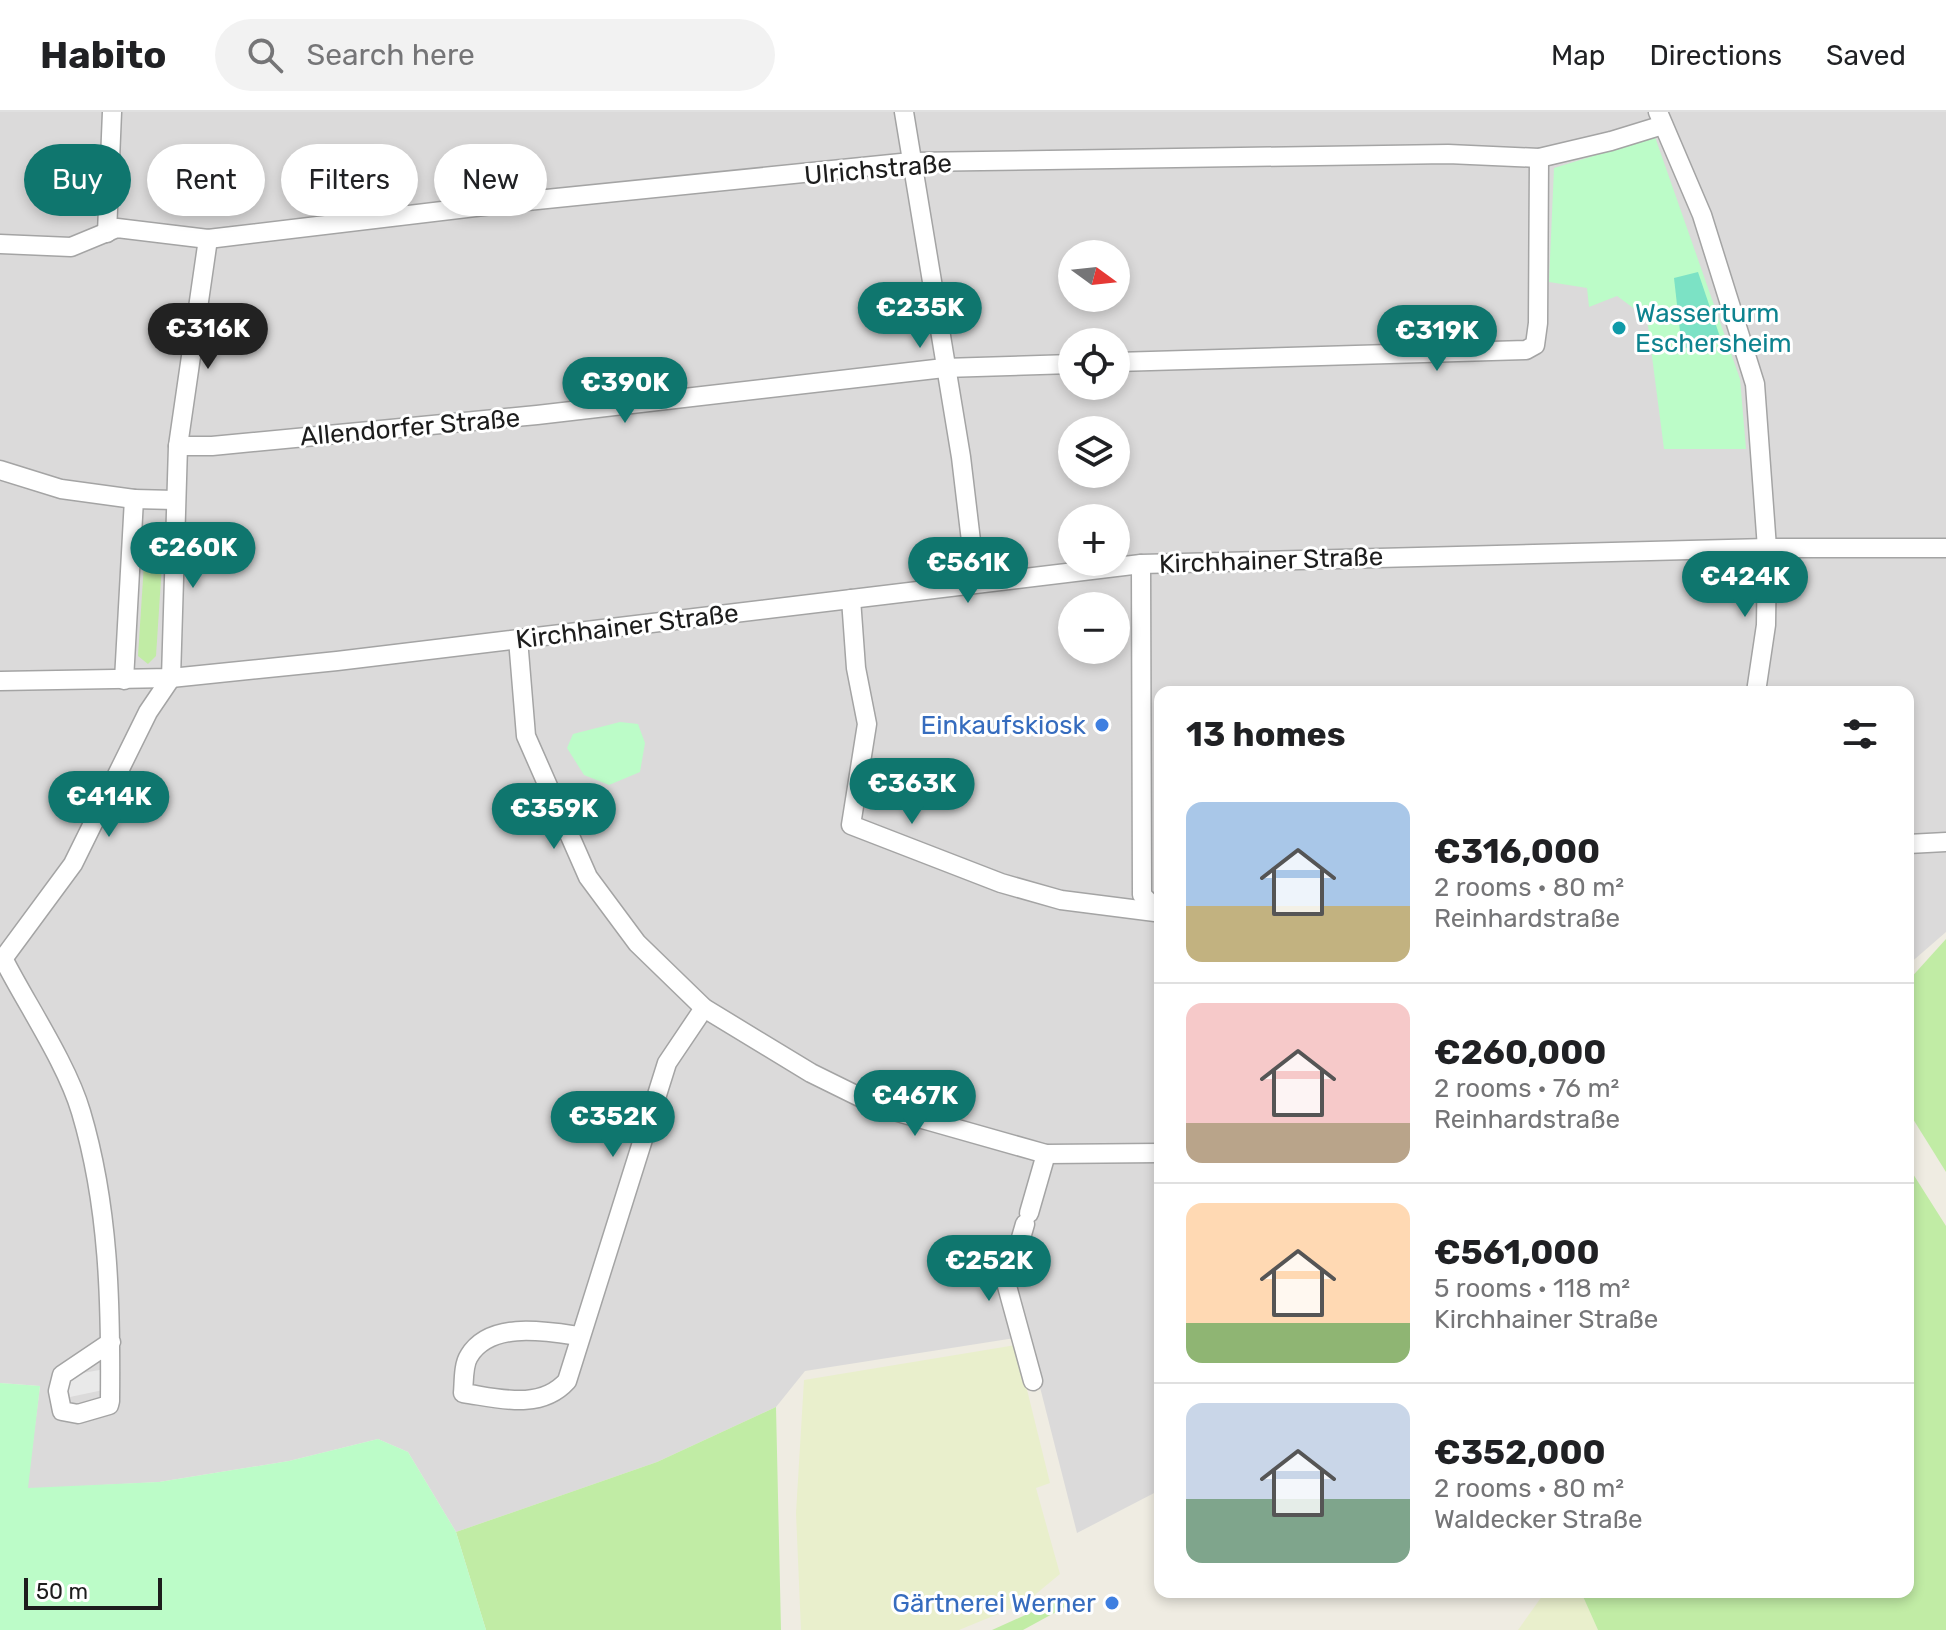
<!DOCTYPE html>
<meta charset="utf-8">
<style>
body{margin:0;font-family:Rubik,sans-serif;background:#f2f2f2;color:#202124;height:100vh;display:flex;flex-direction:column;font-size:30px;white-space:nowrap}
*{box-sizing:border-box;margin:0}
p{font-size:26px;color:#757577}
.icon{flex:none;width:44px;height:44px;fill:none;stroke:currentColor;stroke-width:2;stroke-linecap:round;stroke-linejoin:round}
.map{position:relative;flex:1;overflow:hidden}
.side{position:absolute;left:1154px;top:574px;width:760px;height:912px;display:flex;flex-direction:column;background:#fff;border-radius:16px;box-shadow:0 4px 12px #0003}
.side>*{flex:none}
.banner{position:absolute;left:24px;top:32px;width:760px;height:72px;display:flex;gap:16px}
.needle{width:52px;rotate:105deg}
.tools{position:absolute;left:1058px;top:128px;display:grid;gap:16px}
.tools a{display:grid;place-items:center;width:72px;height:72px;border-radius:50%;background:#fff;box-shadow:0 4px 12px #0003;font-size:40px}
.scale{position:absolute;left:24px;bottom:20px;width:138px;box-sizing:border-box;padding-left:8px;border:4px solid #1d1d1d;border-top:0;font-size:22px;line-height:28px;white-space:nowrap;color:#1d1d1d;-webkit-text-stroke:6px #fff;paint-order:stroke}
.price{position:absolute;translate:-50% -68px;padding:0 18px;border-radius:28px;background:#0f766e;color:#fff;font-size:26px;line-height:52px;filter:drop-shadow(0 2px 4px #0008)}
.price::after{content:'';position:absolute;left:50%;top:48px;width:24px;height:18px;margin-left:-12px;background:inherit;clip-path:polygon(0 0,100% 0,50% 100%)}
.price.selected{background:#222;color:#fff}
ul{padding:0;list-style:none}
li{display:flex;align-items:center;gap:24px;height:200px;padding:0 32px}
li+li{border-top:2px solid #e0e0e0}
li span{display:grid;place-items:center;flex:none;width:224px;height:160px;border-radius:16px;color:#555}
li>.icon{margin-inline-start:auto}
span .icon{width:96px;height:96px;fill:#fffc;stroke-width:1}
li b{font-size:34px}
h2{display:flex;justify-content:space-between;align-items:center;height:96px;padding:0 32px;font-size:34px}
.tag{padding:0 28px;border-radius:36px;background:#fff;box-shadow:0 4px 12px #0003;font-size:28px;line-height:72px}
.tag.selected{background:#0f766e;color:#fff}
header{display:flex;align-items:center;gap:48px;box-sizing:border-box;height:112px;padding:0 40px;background:#fff;border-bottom:2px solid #e0e0e0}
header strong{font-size:38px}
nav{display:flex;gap:44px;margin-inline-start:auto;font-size:28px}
.search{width:560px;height:72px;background:#f2f2f2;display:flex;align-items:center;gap:20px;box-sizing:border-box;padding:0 28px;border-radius:44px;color:#757577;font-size:30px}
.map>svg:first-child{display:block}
</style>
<header>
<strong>Habito</strong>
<div class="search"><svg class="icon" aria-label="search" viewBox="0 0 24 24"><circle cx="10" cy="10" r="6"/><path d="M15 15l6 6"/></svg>Search here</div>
<nav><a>Map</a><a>Directions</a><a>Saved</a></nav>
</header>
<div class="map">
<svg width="1946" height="1518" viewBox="0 0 1946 1518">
<rect width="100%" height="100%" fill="#efece2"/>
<path fill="#dbdada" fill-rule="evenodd" d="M0 0H1946V820L1908 853V580H1160V1378L1077 1421 1027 1224 805 1259 776 1295 657 1350 456 1420 408 1340 378 1327 289 1349 159 1370 27 1377 40 1274 0 1271ZM1072 142H1116V186H1072ZM1072 230H1116V274H1072ZM1072 318H1116V362H1072ZM1072 406H1116V450H1072ZM1072 494H1116V538H1072Z"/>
<g fill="#e9efcc">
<path d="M1016 1233 1050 1371 1036 1376 1060 1462 1025 1491 959 1518H801L796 1401 804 1268Z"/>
<path d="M1545 1480H1581L1598 1518H1518Z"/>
</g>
<g fill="#c1eca5">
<path d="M154 413 164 421 156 544 148 552 138 544 146 421Z"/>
<path d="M1946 827V1060L1908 999V869Z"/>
<path d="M1908 1054 1946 1114V1518H1598L1581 1480H1908Z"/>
<path d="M776 1295 781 1518H486L456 1420 657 1350Z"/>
<path d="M1063 1486 1067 1494 1023 1518H992Z"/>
</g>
<g fill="#bcfcc8">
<path d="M1655 25 1740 267 1746 337H1664L1647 206 1617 184 1589 195 1587 176 1549 170 1554 56Z"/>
<path d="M620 610 638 612 645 631 640 660 609 673 584 663 567 636 573 622Z"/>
<path d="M0 1271 40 1274 28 1376 159 1370 289 1349 378 1327 408 1340 456 1420 486 1518H0Z"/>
</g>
<path fill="#7ce2c5" d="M1698 160 1721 228 1682 237 1674 166Z"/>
<path fill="#e9e9e9" d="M105 1257 108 1277 70 1285 66 1264Z"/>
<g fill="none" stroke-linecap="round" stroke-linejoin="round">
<g stroke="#a4a4a4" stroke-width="21">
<g id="street">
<path d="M904 0 961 345 976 471"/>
<path d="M1658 0 1702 103 1755 272 1767 436 1766 513 1756 580"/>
<path d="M107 121 112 0"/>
<path d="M0 132 71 135 117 116 208 127 517 90 911 50 1448 42 1539 46 1611 29 1663 13"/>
<path d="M1116 250 1526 238 1535 233 1538 211 1539 46"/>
<path d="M178 334H212L537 303 944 256 1072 252"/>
<path d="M0 358 61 377 134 387"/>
<path d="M1141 452 1142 783 1160 801"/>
<path d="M851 487 856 556 867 612 851 713 1001 771 1061 788 1155 800"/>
<path d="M518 527 526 624 588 765 637 831 704 896 811 961 880 995 1046 1042 1160 1041"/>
<path d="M124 568 134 387 175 388"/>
<path d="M0 569 171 566 337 549 1141 452 1767 436H1946"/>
<path d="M1908 732 1946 730"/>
<path d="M4 848C27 893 67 952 81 1000 109 1094 111 1191 110 1289L109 1293 78 1302 62 1299 58 1279 62 1263 111 1230"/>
<path d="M0 851 73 752 148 600 171 566 178 334 208 127"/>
<path d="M1029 1101 1046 1042"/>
<path d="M1025 1112 1007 1174 1033 1269"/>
<path d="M579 1224C545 1219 490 1209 469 1244 463 1253 464 1271 463 1281 498 1286 540 1299 567 1269L667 951 704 896"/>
</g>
</g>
<use href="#street" stroke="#fff" stroke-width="18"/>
</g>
<circle fill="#0f9aa8" stroke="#fff" stroke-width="3" cx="1619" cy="216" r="8"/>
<g fill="#3f7fe0" stroke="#fff" stroke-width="3">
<circle cx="1102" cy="613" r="8"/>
<circle cx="1112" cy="1491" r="8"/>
</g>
<g text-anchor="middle" stroke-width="6" stroke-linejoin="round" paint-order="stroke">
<g font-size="26" fill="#1d1d1d" stroke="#fff">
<text transform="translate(878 57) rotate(-5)" y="9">Ulrichstraße</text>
<text transform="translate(410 315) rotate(-5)" y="9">Allendorfer Straße</text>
<text transform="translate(1271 448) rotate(-2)" y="9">Kirchhainer Straße</text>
<text transform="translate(627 514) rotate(-7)" y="9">Kirchhainer Straße</text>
</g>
<g font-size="26" fill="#0d838f" stroke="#fff" text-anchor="start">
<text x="1635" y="210">Wasserturm<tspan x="1635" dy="30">Eschersheim</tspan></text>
</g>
<g font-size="26" fill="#366cbe" stroke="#fff" text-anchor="end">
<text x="1086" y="622">Einkaufskiosk</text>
<text x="1096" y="1500">Gärtnerei Werner</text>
</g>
</g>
</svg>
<div class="tools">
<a><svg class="needle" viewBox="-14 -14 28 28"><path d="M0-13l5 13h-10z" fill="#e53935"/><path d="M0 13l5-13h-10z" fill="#757577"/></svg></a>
<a><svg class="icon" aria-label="locate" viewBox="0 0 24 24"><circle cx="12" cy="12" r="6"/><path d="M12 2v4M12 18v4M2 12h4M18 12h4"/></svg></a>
<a><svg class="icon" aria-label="layers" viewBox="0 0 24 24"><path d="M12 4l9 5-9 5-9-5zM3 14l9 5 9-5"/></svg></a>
<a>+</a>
<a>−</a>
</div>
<div class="scale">50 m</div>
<b class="price" style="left:920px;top:238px">€235K</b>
<b class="price selected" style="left:208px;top:259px">€316K</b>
<b class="price" style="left:1437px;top:261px">€319K</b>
<b class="price" style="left:625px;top:313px">€390K</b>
<b class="price" style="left:193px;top:478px">€260K</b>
<b class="price" style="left:968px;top:493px">€561K</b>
<b class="price" style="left:1745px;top:507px">€424K</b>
<b class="price" style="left:912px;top:714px">€363K</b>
<b class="price" style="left:109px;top:727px">€414K</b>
<b class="price" style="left:554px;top:739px">€359K</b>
<b class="price" style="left:915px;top:1026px">€467K</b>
<b class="price" style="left:613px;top:1047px">€352K</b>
<b class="price" style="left:989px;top:1191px">€252K</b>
<div class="banner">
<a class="tag selected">Buy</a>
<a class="tag">Rent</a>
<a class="tag">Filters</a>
<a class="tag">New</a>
</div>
<section class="side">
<h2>13 homes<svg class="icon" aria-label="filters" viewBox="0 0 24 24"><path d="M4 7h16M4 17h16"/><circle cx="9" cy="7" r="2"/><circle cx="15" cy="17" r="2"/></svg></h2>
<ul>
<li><span style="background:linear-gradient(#a9c7e8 65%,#c2b280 0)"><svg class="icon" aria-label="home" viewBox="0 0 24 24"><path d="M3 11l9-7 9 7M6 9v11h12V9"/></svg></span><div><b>€316,000</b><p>2 rooms · 80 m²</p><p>Reinhardstraße</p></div></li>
<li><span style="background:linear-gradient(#f6c9c9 75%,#b9a48a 0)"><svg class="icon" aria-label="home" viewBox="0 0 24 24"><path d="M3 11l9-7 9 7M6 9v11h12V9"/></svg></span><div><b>€260,000</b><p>2 rooms · 76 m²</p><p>Reinhardstraße</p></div></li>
<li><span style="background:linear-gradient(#ffd9b3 75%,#8fb573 0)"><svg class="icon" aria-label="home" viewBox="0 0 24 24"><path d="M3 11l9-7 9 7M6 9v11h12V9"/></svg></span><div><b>€561,000</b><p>5 rooms · 118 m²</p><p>Kirchhainer Straße</p></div></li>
<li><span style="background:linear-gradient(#c9d6e8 60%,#7fa58c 0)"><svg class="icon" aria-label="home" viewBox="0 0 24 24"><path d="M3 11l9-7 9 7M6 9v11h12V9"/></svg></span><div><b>€352,000</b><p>2 rooms · 80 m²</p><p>Waldecker Straße</p></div></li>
</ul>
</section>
</div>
